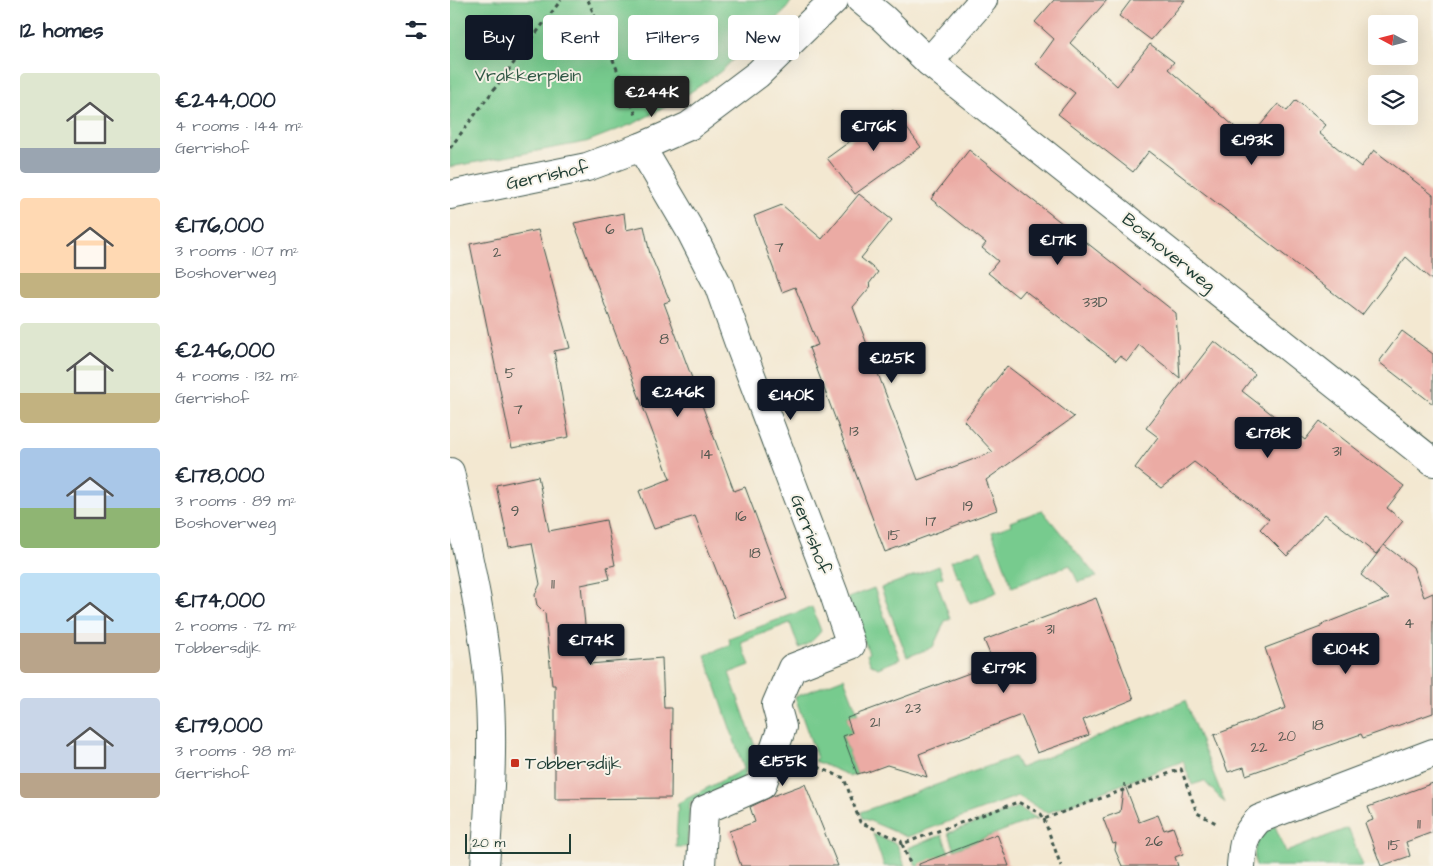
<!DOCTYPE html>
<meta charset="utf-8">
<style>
body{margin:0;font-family:"Architects Daughter",sans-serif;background:#f2f2f3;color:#1f2937;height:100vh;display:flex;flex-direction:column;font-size:19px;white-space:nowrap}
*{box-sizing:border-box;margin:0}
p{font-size:16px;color:#747a83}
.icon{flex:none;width:28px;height:28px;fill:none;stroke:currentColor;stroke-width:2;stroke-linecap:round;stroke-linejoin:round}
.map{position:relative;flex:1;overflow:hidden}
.sheet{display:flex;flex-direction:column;background:#fff;width:450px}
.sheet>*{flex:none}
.guide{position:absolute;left:15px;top:15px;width:475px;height:45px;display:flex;gap:10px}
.needle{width:32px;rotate:277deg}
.tools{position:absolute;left:918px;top:15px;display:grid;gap:10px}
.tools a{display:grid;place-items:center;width:50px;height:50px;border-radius:5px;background:#fff;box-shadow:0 5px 20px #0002;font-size:25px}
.scale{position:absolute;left:15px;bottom:12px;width:106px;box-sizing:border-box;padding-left:5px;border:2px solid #1f3d34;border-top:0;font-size:14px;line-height:18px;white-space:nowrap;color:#1f3d34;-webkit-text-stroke:4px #f7f3e8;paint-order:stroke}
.price{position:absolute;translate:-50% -42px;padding:0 11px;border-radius:5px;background:#111827;color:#fff;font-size:16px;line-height:32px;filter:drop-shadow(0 1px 2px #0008)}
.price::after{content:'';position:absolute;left:50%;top:30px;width:15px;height:11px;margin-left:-8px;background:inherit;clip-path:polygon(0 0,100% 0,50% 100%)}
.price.on{background:#222;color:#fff}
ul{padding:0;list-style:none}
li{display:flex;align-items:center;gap:15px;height:125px;padding:0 20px}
li span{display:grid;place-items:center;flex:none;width:140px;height:100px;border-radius:5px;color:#555}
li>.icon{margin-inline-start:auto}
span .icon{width:60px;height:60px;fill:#fffc;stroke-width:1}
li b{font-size:21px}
h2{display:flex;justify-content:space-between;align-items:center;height:60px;padding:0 20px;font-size:21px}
.pill{padding:0 18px;border-radius:5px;background:#fff;box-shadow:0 5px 20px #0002;font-size:18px;line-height:45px}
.pill.on{background:#111827;color:#fff}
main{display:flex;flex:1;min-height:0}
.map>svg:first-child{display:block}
</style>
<main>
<section class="sheet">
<h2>12 homes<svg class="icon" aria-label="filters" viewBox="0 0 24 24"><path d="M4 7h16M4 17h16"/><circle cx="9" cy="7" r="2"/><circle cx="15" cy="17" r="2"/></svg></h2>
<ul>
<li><span style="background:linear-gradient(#dfe7d0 75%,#9aa5b1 0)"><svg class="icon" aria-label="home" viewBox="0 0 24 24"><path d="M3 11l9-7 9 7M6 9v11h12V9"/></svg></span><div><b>€244,000</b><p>4 rooms · 144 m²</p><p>Gerrishof</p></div></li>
<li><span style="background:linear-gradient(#ffd9b3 75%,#c2b280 0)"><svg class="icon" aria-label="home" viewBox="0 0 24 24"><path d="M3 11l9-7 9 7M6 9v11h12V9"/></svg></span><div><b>€176,000</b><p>3 rooms · 107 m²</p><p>Boshoverweg</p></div></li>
<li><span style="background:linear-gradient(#dfe7d0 70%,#c2b280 0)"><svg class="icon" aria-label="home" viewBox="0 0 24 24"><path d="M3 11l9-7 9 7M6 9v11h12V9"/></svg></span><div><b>€246,000</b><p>4 rooms · 132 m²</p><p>Gerrishof</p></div></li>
<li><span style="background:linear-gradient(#a9c7e8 60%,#8fb573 0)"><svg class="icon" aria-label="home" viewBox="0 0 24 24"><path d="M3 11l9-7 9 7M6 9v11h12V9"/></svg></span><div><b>€178,000</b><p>3 rooms · 89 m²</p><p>Boshoverweg</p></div></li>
<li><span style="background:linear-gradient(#bfe0f5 60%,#b9a48a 0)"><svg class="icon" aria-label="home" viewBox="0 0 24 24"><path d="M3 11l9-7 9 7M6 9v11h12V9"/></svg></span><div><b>€174,000</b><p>2 rooms · 72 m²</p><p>Tobbersdijk</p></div></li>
<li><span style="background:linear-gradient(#c9d6e8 75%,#b9a48a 0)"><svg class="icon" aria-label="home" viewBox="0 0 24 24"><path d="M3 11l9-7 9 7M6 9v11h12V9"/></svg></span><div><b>€179,000</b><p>3 rooms · 98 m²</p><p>Gerrishof</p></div></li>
</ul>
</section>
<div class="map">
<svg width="983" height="866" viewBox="0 0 983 866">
<rect width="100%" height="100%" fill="#f7f3e8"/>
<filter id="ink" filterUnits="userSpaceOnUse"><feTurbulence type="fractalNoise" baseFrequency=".02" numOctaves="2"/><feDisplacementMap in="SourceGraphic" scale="10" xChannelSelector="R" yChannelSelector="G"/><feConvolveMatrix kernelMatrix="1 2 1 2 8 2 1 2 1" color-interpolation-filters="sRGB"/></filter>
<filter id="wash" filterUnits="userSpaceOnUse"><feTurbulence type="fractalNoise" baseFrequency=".0096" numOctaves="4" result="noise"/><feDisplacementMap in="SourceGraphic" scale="20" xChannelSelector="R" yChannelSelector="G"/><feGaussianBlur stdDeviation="1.12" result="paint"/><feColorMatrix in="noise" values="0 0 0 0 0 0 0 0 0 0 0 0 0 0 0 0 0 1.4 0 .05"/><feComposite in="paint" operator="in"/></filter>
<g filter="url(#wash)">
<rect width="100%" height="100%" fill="#f3e8d1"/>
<g fill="#77cb8e" stroke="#4b8461">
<path d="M0 0H342L335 11 270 72 232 98 185 123 136 142 0 167Z"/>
<path d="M592 510 647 577 628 582 620 565 562 587 542 532 561 525 560 522Z"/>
<path d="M531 550 547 592 520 603 510 577H507L501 561Z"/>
<path d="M489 566 493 577 486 580 500 619 495 621 483 647 457 657 431 588Z"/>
<path d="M424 588 450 659 428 668 420 663 417 654 419 653 398 598Z"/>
<path d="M362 607 371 631C365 639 359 644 349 648L340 623 291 642 300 665 279 673 305 746 293 780 240 802 237 847H226L228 803 294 769 255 655 280 645 279 638Z"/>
<path d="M394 678 408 714 397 718 402 733 393 737 407 774 399 777 398 775 365 761 367 758 345 697Z"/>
<path d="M735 701 775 803 754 781 742 785 733 761 597 813 568 796 457 837 413 818 411 812 564 757 570 768Z"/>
<path d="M568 807 588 819H583L504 850 498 833Z"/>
<path d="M825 826 836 852 898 828 913 866H806C801 848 809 834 825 826Z"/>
<path d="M423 834 447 844 455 866H434Z"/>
<path d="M492 835 500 855 473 866H466L458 848Z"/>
</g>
<g id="blocks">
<g fill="#ebaba4">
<path d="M604 0H657L620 43 667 86 700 44 724 62 718 69 799 139 828 104 837 111 846 100 876 125 869 133 911 167 924 150 983 195V281L956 257 912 315 699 151 683 172 608 114 625 93 586 64 604 39 585 22Z"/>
<path d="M681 0H735L701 40 669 16Z"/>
<path d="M443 110 471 147 405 194 377 158Z"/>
<path d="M519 150 726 313 730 378 689 345 677 361 670 356 666 361 574 290 568 297 538 273 548 261 532 248 536 243 481 199Z"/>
<path d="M409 194 442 220 411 258 428 272 419 284 421 286 403 307 468 480 543 452 514 421 557 366 624 417 536 480 547 510 435 552 359 348 368 345 345 287 332 292 304 216 332 205 372 239Z"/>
<path d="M174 213 176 230 194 226 200 254 220 301 214 303 284 491 295 487 337 599 285 618 245 516 204 529 189 491 220 479 124 223Z"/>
<path d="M88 230 120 348 104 351 119 437 62 448 20 244Z"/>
<path d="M952 331 983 354V404L929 362Z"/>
<path d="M764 341 805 374 792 391 855 440 870 421 954 486 937 508 953 521 926 554 875 514 837 556 810 529 819 519 744 462 711 488 685 468 708 437 696 428Z"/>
<path d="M88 476 99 531 156 520 165 565 157 567 160 579 131 585 139 664 212 658 214 708H222L221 798 105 799V685H102L95 613 87 605 85 595 90 584 82 543 59 547 46 485Z"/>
<path d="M934 545 963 567 974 597 983 593V713L913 738 911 734 796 775 794 767 778 772 764 735 836 708 815 648 871 627V625L939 598 911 575Z"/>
<path d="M646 598 684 699 633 720 639 735 587 753 571 715 469 754 477 777 437 765 415 773V772L407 774 393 736 402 733 397 718 544 664 534 640Z"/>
<path d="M674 783 689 822 708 815 714 830 723 827 733 854 725 857 728 866H672L665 850 666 843 663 844 653 818 670 812Z"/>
<path d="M983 783V832L956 842 960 856 931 866 915 823 923 820 918 807Z"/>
<path d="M355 784 388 866H291L279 831 305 822 300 807 323 796Z"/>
<path d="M547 834 559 866H469V864Z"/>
</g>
</g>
</g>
<g filter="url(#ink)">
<use href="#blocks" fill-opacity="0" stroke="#3f574c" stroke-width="1"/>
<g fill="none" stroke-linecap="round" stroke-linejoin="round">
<g stroke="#3f574c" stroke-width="30">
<g id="minor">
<path d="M411 0 433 18 479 62 983 462"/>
<path d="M479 62 533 0"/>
<path d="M191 147 241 232 269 287 291 349 384 594 401 645 342 668 326 705 332 727 312 785 254 810 251 866"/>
<path d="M0 195 137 167 191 147 239 126 308 74 384 0"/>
<path d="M0 472C15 543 33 615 39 688 44 747 39 807 35 866"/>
<path d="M791 866C793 843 793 836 809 819L983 753"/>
</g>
</g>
<g stroke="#3f574c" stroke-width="3" stroke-dasharray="4 4" stroke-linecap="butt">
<path d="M138 0 186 115"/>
<path d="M0 148 111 0"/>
<path d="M353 761 394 778 410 822 451 841 452 844 568 802 591 814 594 819 731 769 747 813 768 824"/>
<path d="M594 819 611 866"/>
<path d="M452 844 461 866"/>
</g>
<use href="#minor" stroke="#fff" stroke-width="28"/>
</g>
</g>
<rect fill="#c8321e" stroke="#f7f3e8" stroke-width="2" x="60" y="758" width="10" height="10" rx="2.5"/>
<g text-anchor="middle" stroke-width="4" stroke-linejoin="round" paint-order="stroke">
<g font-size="15" fill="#525850">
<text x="160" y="234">6</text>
<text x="329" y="252">7</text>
<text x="47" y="257">2</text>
<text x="645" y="307">33D</text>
<text x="214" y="344">8</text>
<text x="60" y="378">5</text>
<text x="68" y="414">7</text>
<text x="404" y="436">13</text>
<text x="887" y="456">31</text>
<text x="257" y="459">14</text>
<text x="518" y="511">19</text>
<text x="65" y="516">9</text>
<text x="291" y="521">16</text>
<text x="481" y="526">17</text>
<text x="444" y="540">15</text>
<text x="305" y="558">18</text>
<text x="103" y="589">11</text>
<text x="959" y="628">4</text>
<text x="600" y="634">31</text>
<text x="463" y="713">23</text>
<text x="425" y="727">21</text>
<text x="868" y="730">18</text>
<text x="837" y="741">20</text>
<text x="809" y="752">22</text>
<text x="969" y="829">11</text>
<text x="704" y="846">26</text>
<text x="944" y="850">15</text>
</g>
<g font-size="18" fill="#315946" stroke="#f7f3e8">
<text x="78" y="81">Vrakkerplein</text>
</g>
<g font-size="18" fill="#1f3d34" stroke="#f7f3e8">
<text transform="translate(97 175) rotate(-12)" y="6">Gerrishof</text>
<text transform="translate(719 252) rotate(39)" y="6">Boshoverweg</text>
<text transform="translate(361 534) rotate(69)" y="6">Gerrishof</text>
</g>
<g font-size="18" fill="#1f3d34" stroke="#f7f3e8" text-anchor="start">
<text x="75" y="769">Tobbersdijk</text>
</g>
</g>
</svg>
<div class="tools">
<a><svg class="needle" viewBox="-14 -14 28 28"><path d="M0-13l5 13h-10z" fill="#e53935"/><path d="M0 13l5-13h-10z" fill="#747a83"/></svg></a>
<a><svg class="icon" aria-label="layers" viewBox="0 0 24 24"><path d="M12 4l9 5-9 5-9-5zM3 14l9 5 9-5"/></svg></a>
</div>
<div class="scale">20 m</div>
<b class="price on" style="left:202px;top:118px">€244K</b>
<b class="price" style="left:424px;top:152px">€176K</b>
<b class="price" style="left:802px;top:166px">€193K</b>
<b class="price" style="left:608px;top:266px">€171K</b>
<b class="price" style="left:442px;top:384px">€125K</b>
<b class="price" style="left:228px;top:418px">€246K</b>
<b class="price" style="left:341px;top:421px">€140K</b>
<b class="price" style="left:818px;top:459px">€178K</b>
<b class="price" style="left:141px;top:666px">€174K</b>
<b class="price" style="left:896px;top:675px">€104K</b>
<b class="price" style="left:554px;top:694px">€179K</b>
<b class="price" style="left:333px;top:787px">€155K</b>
<div class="guide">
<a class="pill on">Buy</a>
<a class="pill">Rent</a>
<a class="pill">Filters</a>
<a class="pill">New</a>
</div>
</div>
</main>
